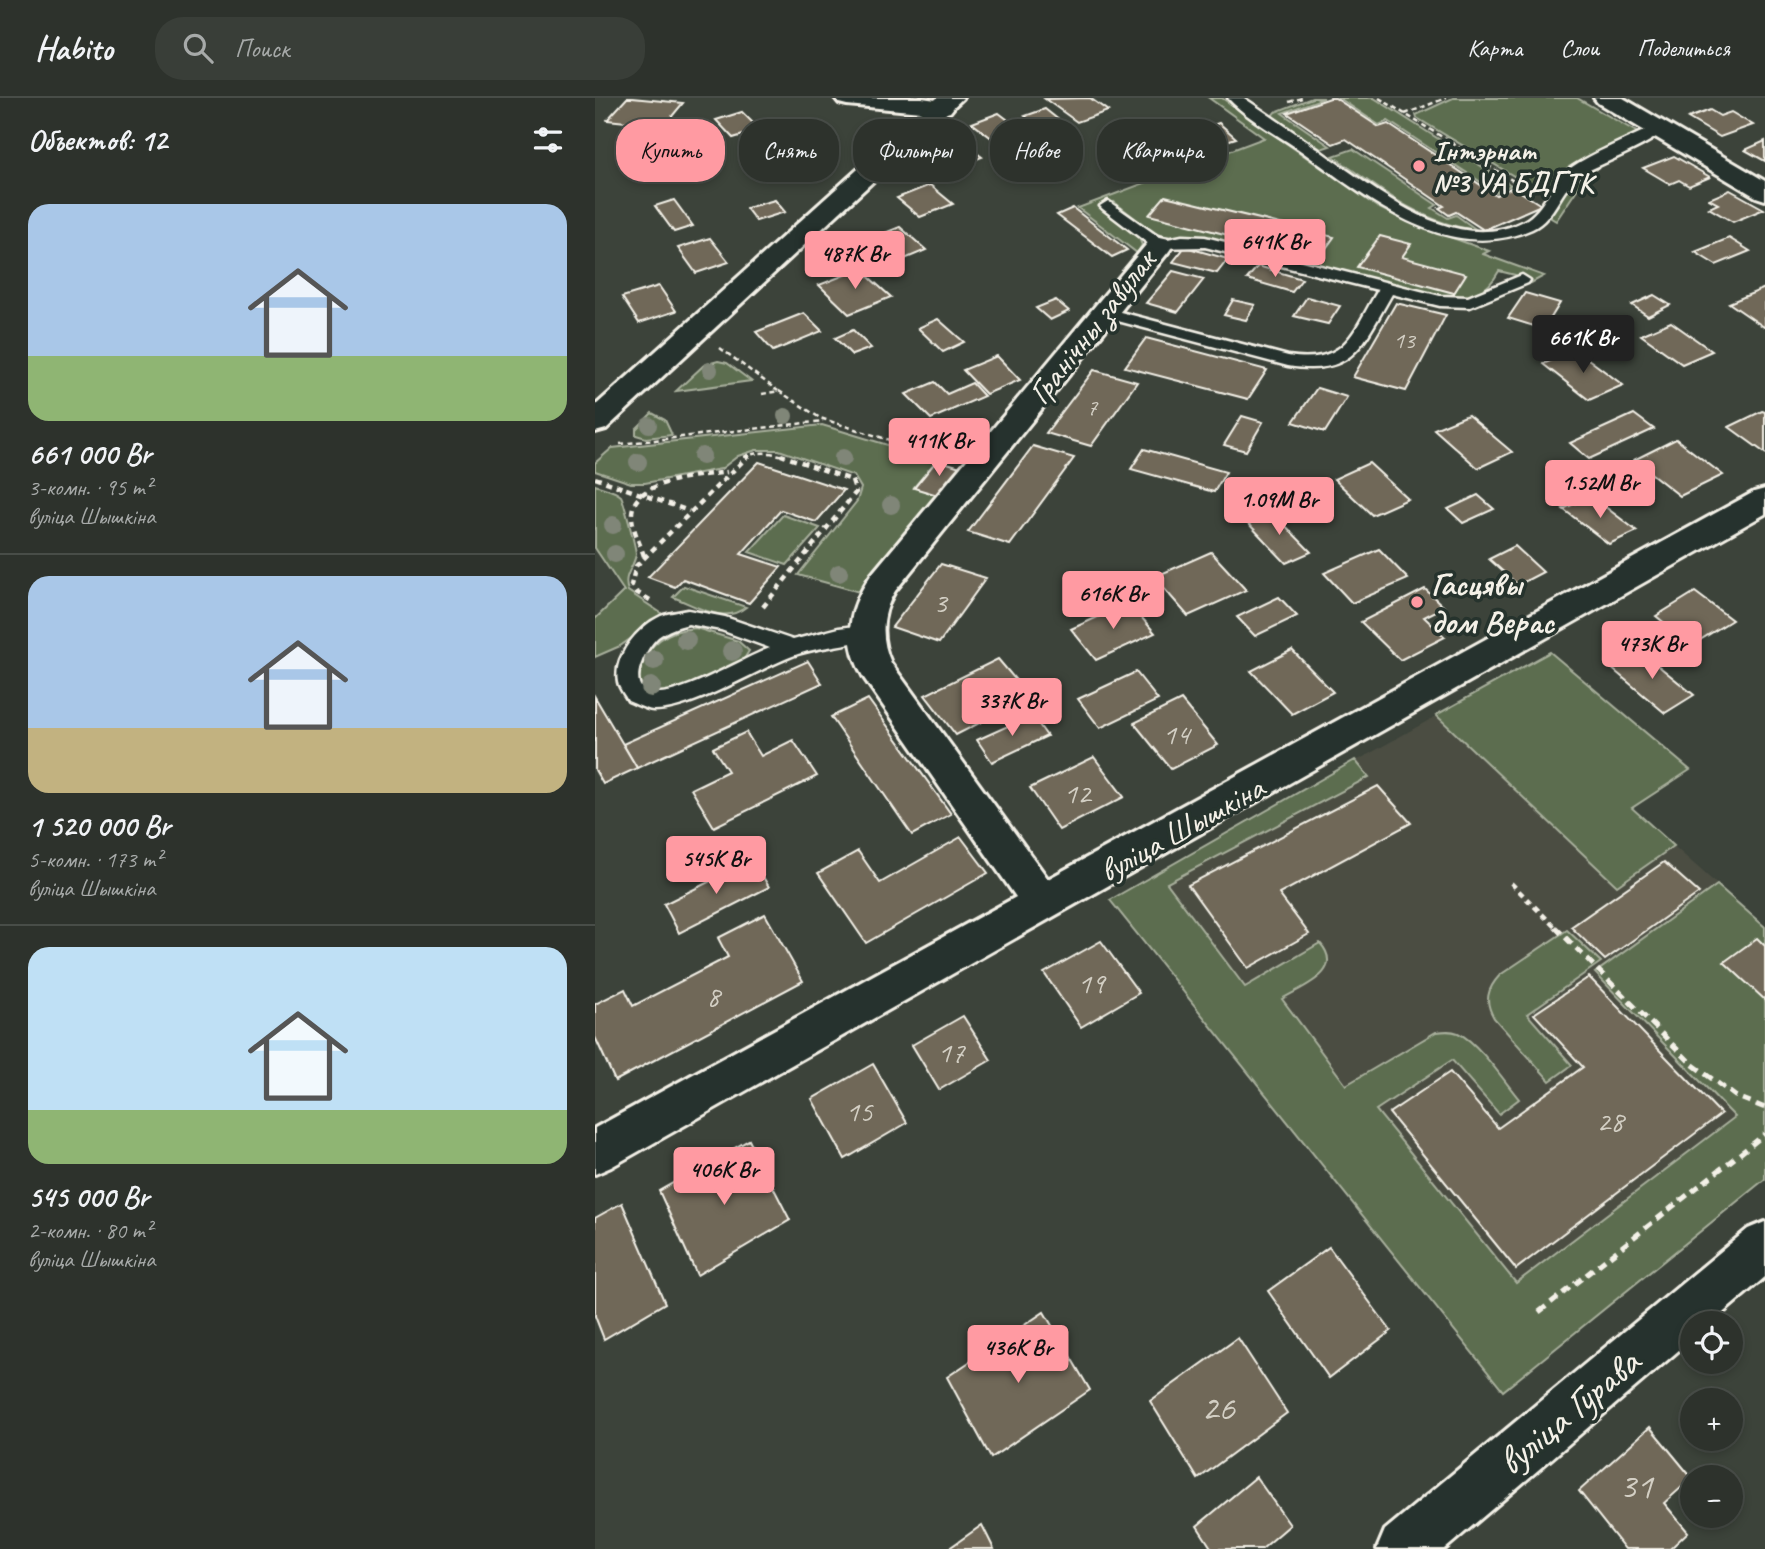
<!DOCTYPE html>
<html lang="ru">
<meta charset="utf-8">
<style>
body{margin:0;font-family:Caveat,sans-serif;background:#393e38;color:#f1f3f6;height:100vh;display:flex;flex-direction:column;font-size:26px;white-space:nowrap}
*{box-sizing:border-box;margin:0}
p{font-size:23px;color:#a7aaa9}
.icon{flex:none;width:38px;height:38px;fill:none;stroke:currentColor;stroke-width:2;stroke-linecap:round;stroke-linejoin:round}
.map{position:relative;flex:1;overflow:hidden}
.sheet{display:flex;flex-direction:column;background:#2d322c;width:595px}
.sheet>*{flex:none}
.guide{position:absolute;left:21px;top:21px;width:665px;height:63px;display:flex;gap:14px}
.fabs{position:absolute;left:1085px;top:1213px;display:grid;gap:14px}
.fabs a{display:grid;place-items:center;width:63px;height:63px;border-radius:50%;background:#2d322c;box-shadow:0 4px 10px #0003,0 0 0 2px #484d48;font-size:35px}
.price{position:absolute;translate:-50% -60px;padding:0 16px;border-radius:7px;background:#ff9aa2;color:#111;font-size:23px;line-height:46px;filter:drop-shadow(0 2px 4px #0008)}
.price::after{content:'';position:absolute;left:50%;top:42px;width:21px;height:16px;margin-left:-10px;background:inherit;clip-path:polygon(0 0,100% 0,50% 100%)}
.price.current{background:#222;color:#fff}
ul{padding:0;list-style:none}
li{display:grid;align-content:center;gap:14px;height:371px;padding:0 28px}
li+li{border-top:2px solid #484d48}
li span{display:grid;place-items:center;height:217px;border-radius:21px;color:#555}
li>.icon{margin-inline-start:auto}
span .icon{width:126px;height:126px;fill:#fffc;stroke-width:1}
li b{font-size:30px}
h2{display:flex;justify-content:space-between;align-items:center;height:84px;padding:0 28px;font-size:30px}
.tag{padding:0 24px;border-radius:28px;background:#2d322c;box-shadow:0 4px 10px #0003,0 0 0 2px #484d48;font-size:24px;line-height:63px}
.tag.current{background:#ff9aa2;color:#111}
header{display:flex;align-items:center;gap:42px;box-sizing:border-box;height:98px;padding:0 35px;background:#2d322c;border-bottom:2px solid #484d48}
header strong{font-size:33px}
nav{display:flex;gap:38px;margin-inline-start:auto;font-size:24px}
.search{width:490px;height:63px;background:#393e38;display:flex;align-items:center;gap:18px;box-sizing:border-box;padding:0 24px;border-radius:28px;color:#a7aaa9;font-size:26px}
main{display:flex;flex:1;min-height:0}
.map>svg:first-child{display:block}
</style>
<header>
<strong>Habito</strong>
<div class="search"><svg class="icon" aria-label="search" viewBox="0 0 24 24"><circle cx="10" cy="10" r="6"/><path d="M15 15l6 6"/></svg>Поиск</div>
<nav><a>Карта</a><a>Слои</a><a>Поделиться</a></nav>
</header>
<main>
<section class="sheet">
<h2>Объектов: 12<svg class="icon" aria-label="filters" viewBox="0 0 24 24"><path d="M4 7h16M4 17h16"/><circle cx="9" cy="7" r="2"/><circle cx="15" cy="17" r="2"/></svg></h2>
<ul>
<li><span style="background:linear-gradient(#a9c7e8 70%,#8fb573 0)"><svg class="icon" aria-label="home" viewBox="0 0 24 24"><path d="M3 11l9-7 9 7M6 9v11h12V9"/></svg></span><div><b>661 000 Br</b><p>3-комн. · 95 m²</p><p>вуліца Шышкіна</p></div></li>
<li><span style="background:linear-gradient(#a9c7e8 70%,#c2b280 0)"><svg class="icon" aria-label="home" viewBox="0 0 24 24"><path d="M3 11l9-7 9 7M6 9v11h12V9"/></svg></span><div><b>1 520 000 Br</b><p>5-комн. · 173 m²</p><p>вуліца Шышкіна</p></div></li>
<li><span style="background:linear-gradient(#bfe0f5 75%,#8fb573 0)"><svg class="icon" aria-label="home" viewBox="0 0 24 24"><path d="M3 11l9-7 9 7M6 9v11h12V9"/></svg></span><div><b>545 000 Br</b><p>2-комн. · 80 m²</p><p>вуліца Шышкіна</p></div></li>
</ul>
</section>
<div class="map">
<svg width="1170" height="1451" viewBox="0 0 1170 1451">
<rect width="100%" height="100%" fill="#3c433a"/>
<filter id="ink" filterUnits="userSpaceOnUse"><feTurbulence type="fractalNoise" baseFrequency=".0143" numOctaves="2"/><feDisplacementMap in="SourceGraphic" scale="14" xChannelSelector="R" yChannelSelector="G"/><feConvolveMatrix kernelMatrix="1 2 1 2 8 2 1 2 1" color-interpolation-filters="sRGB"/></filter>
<g filter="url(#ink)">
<path fill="#4c4e43" d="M955 554 1095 672 1037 711 1170 829V1081L908 1293 515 802Z"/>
<g fill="#5c6d50" stroke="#a8af9c" stroke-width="2">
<path d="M614 0H627L782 109 813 124 894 153 888 156 949 178 936 185 920 177 904 173C892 195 878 200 853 199L614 141 567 138 558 134 519 104 505 109 544 140 547 147 542 155 483 110 669 40Z"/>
<path d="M717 0H729L687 15 735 48 726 51 677 18 680 14Z"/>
<path d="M744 0H779L916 87 901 94 793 23 784 27Z"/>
<path d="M858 0H982L1045 36 956 91 942 92 822 20 821 17Z"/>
<path d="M1050 39 1056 42 993 75 961 123 956 120V115L972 89 983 77Z"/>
<path d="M758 51 842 107 837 110 853 120 861 117 882 132C826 126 782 89 738 58Z"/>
<path d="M123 263 132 265 156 283 81 293 109 267Z"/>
<path d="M57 315 70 322 77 337 51 340 41 337V331Z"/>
<path d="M227 327 342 362 319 389 346 398 265 494 203 477 262 403 266 390 259 378 184 352H161L143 358 126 371 50 385H36L0 373V365L17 350Z"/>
<path d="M0 387C8 390 19 392 26 398 28 400 41 451 41 456 39 471 27 476 33 493L66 515 65 520 25 548 0 559V521L29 493 0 450Z"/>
<path d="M188 417 225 430 192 467 154 454Z"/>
<path d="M89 488 151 509C129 527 101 508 78 499Z"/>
<path d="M101 530 143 543 154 553 147 564C119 576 74 608 45 590L41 572C56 545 70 532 101 530Z"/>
<path d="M955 554 1095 672 1037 710 1079 748 1022 788 841 617Z"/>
<path d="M760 662 774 679 572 785 650 889 725 845C751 874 708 888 687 901L751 987 841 934C849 933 856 932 863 935 883 944 910 984 924 1001L904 1016 857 962 781 1012 921 1185 1140 1019 1000 875 1122 787 1170 829V1081L908 1293 515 802Z"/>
<path d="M972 832 1006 864 932 916 977 967 955 983 899 920C889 903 892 891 905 877Z"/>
</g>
<g fill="#706858" stroke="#f4f1e8" stroke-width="2">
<path d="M32 0H37L88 5 69 28 12 22Z"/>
<path d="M495 0 513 13 482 24 450 1Z"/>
<path d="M735 0H740L784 29 793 26 901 97 918 89 946 107 889 132 861 114 854 117 844 110 849 108 751 41 738 46 692 15Z"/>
<path d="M450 11 480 35 460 42 430 18Z"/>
<path d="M1115 12 1125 18 1136 14 1158 27 1125 39 1093 20Z"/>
<path d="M147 14 165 32 138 40 121 22Z"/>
<path d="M404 15 425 31 398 41 377 25Z"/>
<path d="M601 25 607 31 624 25 641 40 625 45 633 52 610 60 603 53 595 56 577 40 584 38 577 32Z"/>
<path d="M211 30 232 52 191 65 170 42Z"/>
<path d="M1170 43V63L1150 52Z"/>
<path d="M371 47 387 59 352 72 336 59Z"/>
<path d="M1079 58 1115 79 1094 88 1084 82 1075 86 1048 70Z"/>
<path d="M335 87 358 106 325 119 302 100Z"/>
<path d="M1135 92 1169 111 1138 124 1114 110 1123 106 1114 101Z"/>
<path d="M570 98 739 139 724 160 554 117Z"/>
<path d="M79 102 98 128 79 134 60 108Z"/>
<path d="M180 102 190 114 161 123 151 110Z"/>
<path d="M478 110 532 152 517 159 462 117Z"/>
<path d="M305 129 331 152 288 170 262 146Z"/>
<path d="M785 138 816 146 807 159 871 176 859 195 762 169Z"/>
<path d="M115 140 134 164 101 175 83 150Z"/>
<path d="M1134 140 1155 153 1121 167 1100 154Z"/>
<path d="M590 149 633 161 622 175 578 164Z"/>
<path d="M663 168 707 181 697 194 652 181Z"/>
<path d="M265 171 296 199 254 216 224 187Z"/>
<path d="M578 173 609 181 583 214 551 205Z"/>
<path d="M64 188 81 213 44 225 27 199Z"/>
<path d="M1170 190V229H1169L1134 205Z"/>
<path d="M930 195 965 205 949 231 913 220Z"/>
<path d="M1059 197 1075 207 1053 218 1037 207Z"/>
<path d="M712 199 745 208 733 226 699 218Z"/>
<path d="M461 202 474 213 455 222 441 210Z"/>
<path d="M638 202 660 207 651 222 629 217Z"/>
<path d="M801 205 851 217 811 293 758 279Z"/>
<path d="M209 215 227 233 178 253 161 234Z"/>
<path d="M343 221 369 244 348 254 323 230Z"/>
<path d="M1076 224 1117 253 1087 266 1046 237Z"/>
<path d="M258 232 276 250 257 257 240 240Z"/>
<path d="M551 240 672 272 653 301 530 269Z"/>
<path d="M981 252 1028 287 994 302 948 266Z"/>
<path d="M402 258 425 282 391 296 368 272Z"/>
<path d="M499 272 542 284 496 348 451 335Z"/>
<path d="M340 284 352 296 377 285 389 298 336 321 311 296Z"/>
<path d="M722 290 752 299 730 334 698 324Z"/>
<path d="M1167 313 1170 314V355L1134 329Z"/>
<path d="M1039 316 1059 331 994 361 975 345Z"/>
<path d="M873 317 917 354 883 370 839 331Z"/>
<path d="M647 318 668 324 651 353 629 347Z"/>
<path d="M1081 341 1128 377 1085 398 1039 362Z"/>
<path d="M438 348 479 360 415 447 373 434Z"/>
<path d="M549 351 631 374 619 394 536 371Z"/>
<path d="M342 362 369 370 346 398 319 390Z"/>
<path d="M164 364 249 392 221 424 186 412 146 456 186 469 154 505 88 481 80 489 53 479Z"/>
<path d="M774 365 813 401 777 417 739 381Z"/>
<path d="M883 397 899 411 868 425 853 411Z"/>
<path d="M996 398 1042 433 1014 446 968 411Z"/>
<path d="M676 413 716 454 691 465 652 424Z"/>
<path d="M920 448 948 474 923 487 894 461Z"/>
<path d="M784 451 813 481 757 505 729 475Z"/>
<path d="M616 454 651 492 593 518 559 479Z"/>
<path d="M346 466 391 480 344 545 297 529Z"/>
<path d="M830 491 849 509 829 519 850 539 805 562 766 524Z"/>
<path d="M1100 494 1137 522 1097 547 1061 518Z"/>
<path d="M684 499 702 518 660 538 642 519Z"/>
<path d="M534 505 560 535 501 562 476 531Z"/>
<path d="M697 552 738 594 697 616 656 573Z"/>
<path d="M1044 552 1099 597 1070 615 1015 569Z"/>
<path d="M403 561 435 599 361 637 330 597Z"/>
<path d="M213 563 227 585 42 670 28 646Z"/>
<path d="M541 574 563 602 505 630 483 601Z"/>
<path d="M0 599 42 670 8 686 0 672Z"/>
<path d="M273 601 356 716 317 737 236 619Z"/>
<path d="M586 602 623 647 576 671 539 625Z"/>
<path d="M437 617 452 638 397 664 382 642Z"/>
<path d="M151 634 166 658 198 642 222 678 119 729 96 691 133 673 118 650Z"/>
<path d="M499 659 529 699 464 732 435 690Z"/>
<path d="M783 688 816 725 684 796 714 836 653 870 593 787Z"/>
<path d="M366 739 393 775 271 845 223 775 263 753 285 785Z"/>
<path d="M158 762 174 789 84 835 69 806Z"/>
<path d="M1069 764 1104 795 1010 862 976 829Z"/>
<path d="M170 816 208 883 20 983 0 939V906L30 891 38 908 133 859 123 840Z"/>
<path d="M1162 840 1170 848V902L1129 864Z"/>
<path d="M506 843 544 895 486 929 449 875Z"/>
<path d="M994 879 1126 1016 921 1171 794 1015 855 974 903 1030 988 969 939 916Z"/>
<path d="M368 918 396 962 344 992 317 947Z"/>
<path d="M278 966 312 1025 250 1061 217 1001Z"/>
<path d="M154 1042 195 1122 102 1177 64 1093Z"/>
<path d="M27 1105 70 1205 9 1241 0 1218V1120Z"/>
<path d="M734 1149 796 1233 734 1280 673 1193Z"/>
<path d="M449 1214 495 1292 396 1360 352 1279Z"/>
<path d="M643 1240 692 1315 603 1381 555 1303Z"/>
<path d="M1055 1329 1097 1380 1069 1405 1093 1434 1075 1451H1030L984 1393Z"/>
<path d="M661 1379 695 1427 667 1451H617L602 1428Z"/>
<path d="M387 1427 399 1451H353Z"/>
</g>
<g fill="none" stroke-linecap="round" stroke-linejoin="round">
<g stroke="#f4f1e8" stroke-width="5">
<g id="service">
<path d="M633 0H649C677 19 705 38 732 58 786 95 860 158 929 123 950 112 955 85 974 71 999 54 1031 42 1059 28L1064 27 1071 31C1056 47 1009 64 987 76 965 89 961 120 937 131 850 169 769 97 702 50 680 35 651 20 633 0Z"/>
<path d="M513 103 568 142 587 138 610 139 845 198 873 199 927 177 935 182 933 185 875 209 845 208 797 196C768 245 760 279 693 268L504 218 502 215 510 210 693 258C752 267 757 235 783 192L610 149 559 150 508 111 505 108Z"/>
<path d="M93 512 130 519 198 542 244 530 269 527 276 530 279 535 276 540C252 548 227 548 203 556 163 570 97 613 58 612 50 611 41 606 33 603 30 597 24 590 23 584 18 558 44 528 66 518 74 515 84 514 93 512ZM93 526 126 532 175 550C146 561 87 598 59 595 28 593 50 550 63 539 73 532 82 529 93 526Z"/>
</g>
</g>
<g stroke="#f4f1e8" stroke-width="6">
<g id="minor">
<path d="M240 0H327L355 4 359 9 355 14 347 16 252 7 244 5Z"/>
<path d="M999 0H1028L1170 83V102L1161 99 1003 5Z"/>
<path d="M565 139 574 141 578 147 574 153 300 493C286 516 285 541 296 565L453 781 1159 394 1170 391V416L16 1069 0 1076V1030L421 799 269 580C247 542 253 512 276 477L556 141Z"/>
<path d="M1170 1124V1179L1116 1225H1097V1241L850 1451H782L790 1432 1153 1131Z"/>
</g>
</g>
<g stroke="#f4f1e8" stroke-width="6">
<path id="secondary" d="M342 0H368L11 331 0 334V308Z"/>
</g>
<g stroke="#f4f1e8" stroke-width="2.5" stroke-dasharray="5 3.5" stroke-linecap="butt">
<path d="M784 0 933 92"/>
<path d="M694 4 707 0"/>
<path d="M810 16 851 0"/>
<path d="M125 250 183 293"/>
<path d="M167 296 184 293 225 320 348 359"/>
<path d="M25 346 228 323"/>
<path d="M149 359C163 353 177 354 191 359"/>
</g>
<g stroke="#f4f1e8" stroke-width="4.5" stroke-dasharray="6 5" stroke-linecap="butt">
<path d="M342 357 348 359"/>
<path d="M0 380 94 413"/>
<path d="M49 458C45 445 36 429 37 415 39 381 107 378 132 374"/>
<path d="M55 502 41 494 36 487 41 468 154 357"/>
<path d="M168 509 261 394 257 382 186 357"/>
<path d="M916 785 961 830"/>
</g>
<g stroke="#f4f1e8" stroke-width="5" stroke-dasharray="9 6" stroke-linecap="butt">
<path d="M960 829 1097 966 1140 998 1170 1010"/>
<path d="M944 1214 1170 1036"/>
</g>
<use href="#service" fill="#26332d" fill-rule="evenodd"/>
<use href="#minor" fill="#26332d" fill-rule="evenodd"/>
<use href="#secondary" fill="#26332d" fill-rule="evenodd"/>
</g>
<g fill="#808678">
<circle cx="115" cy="272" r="8"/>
<circle cx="190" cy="318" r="8"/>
<circle cx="54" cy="327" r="8"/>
<circle cx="107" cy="358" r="9"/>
<circle cx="248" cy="360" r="9"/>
<circle cx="43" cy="364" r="9"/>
<circle cx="296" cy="407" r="9"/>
<circle cx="18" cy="427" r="9"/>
<circle cx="20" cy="456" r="9"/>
<circle cx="244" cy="475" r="9"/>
<circle cx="91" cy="542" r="10"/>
<circle cx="137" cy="553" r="10"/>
<circle cx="59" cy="562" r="10"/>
<circle cx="56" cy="589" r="10"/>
</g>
</g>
<g fill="#ff9aa2" stroke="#26332d" stroke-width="2.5">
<circle cx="824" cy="68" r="7"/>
<circle cx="822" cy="504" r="7"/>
</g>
<g text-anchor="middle" stroke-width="7" stroke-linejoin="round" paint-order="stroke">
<g font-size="24" fill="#d3cfc4">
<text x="809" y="250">13</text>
<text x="497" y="317">7</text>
</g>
<g font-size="28" font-weight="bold" fill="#f4f1e8" stroke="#26332d" text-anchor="start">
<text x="838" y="62">Інтэрнат<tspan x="838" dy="32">№3 УА БДГТК</tspan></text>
</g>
<g font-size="30" fill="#d3cfc4">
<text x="345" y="514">3</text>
<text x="581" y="646">14</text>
<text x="482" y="705">12</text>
<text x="496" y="895">19</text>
<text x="118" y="908">8</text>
<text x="356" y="964">17</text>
<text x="264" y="1023">15</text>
<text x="1015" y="1033">28</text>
</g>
<g font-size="33" fill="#f4f1e8" stroke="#26332d">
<text transform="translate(496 228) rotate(-52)" y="12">Гранічны завулак</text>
<text transform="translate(586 730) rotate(-29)" y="12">вуліца Шышкіна</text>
</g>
<g font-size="33" font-weight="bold" fill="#f4f1e8" stroke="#26332d" text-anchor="start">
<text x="836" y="497">Гасцявы<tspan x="836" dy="38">дом Верас</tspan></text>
</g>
<g font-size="37" fill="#d3cfc4">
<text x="623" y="1322">26</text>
<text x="1041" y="1400">31</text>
</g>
<g font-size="40" fill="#f4f1e8" stroke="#26332d">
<text transform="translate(973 1313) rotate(-40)" y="14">вуліца Гурава</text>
</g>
</g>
</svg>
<div class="fabs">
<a><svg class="icon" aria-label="locate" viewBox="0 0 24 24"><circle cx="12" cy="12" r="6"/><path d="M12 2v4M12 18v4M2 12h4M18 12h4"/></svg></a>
<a>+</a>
<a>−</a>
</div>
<b class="price" style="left:680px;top:181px">641K Br</b>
<b class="price" style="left:260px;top:193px">487K Br</b>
<b class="price current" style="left:988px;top:277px">661K Br</b>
<b class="price" style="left:344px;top:380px">411K Br</b>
<b class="price" style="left:1005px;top:422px">1.52M Br</b>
<b class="price" style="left:684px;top:439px">1.09M Br</b>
<b class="price" style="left:518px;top:533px">616K Br</b>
<b class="price" style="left:1057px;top:583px">473K Br</b>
<b class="price" style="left:417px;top:640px">337K Br</b>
<b class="price" style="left:121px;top:798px">545K Br</b>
<b class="price" style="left:129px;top:1109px">406K Br</b>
<b class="price" style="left:423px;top:1287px">436K Br</b>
<div class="guide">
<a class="tag current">Купить</a>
<a class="tag">Снять</a>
<a class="tag">Фильтры</a>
<a class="tag">Новое</a>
<a class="tag">Квартира</a>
</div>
</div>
</main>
